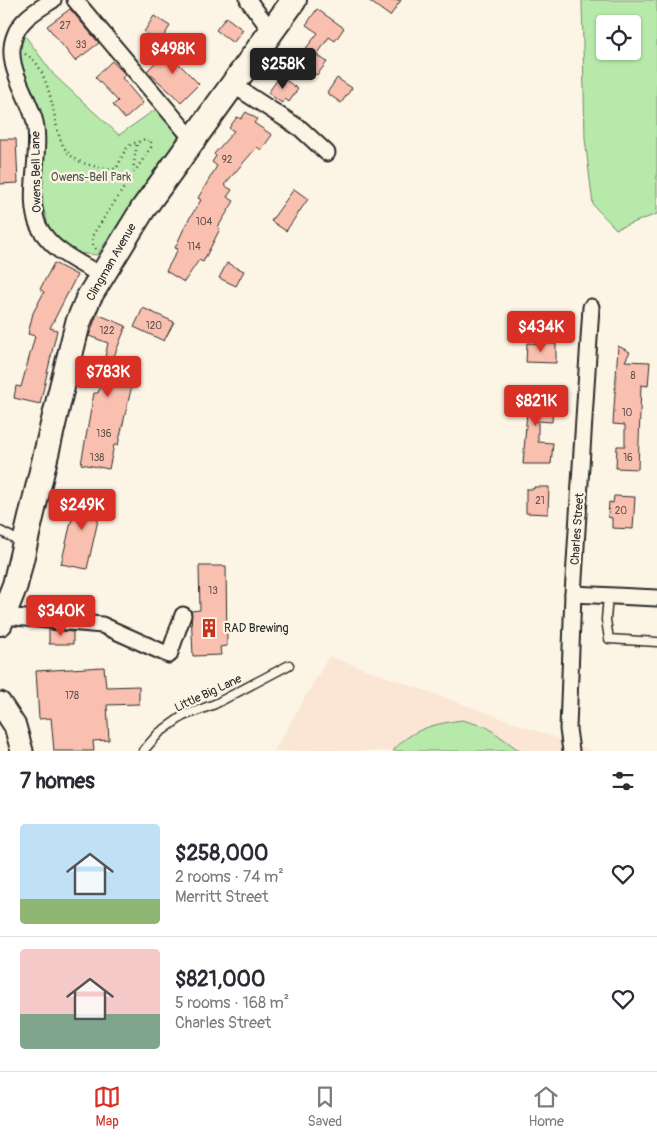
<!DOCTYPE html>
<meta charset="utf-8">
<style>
body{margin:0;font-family:Pangolin,sans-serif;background:#f7f7f7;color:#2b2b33;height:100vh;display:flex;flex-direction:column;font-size:19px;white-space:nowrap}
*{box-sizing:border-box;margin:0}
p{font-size:16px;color:#7c7c81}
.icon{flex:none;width:28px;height:28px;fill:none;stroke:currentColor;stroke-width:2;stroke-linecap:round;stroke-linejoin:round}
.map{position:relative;height:751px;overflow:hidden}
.side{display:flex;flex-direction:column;background:#fff;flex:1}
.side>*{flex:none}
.controls{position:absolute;left:596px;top:15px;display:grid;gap:10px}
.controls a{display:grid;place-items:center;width:45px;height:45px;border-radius:5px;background:#fff;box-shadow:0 1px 4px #0004;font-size:25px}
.price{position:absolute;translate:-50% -42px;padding:0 11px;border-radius:5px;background:#d93025;color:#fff;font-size:16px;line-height:32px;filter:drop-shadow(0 1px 2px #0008)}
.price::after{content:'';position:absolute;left:50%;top:30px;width:15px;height:11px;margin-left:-8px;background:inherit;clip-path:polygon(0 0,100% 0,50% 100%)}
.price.current{background:#222;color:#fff}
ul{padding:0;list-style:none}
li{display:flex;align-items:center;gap:15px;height:125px;padding:0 20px}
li+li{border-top:1px solid #e1e1e2}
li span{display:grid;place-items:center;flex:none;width:140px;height:100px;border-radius:5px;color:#555}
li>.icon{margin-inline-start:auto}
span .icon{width:60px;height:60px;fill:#fffc;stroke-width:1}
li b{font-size:21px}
h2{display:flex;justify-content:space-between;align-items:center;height:60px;padding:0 20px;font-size:21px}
.menu{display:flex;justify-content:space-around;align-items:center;height:70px;border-top:1px solid #e1e1e2;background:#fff;font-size:14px;color:#7c7c81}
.menu a{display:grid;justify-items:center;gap:2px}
.menu .current{color:#d93025}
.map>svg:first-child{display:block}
</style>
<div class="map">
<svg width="657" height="751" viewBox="0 0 657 751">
<rect width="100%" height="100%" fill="#fcf5e5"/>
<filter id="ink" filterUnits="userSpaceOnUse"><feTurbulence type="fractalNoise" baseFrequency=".02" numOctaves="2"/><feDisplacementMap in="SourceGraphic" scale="10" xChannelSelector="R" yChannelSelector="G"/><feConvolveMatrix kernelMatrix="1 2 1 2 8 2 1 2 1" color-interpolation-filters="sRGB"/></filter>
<g filter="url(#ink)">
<path fill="#fbe5d5" d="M329 656 593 751H274Z"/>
<g fill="#b7e9aa" stroke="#718a6a" fill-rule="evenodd">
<path d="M582 0H657V214L616 229 593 205 585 139ZM605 24H632V51H605Z"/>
<path d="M23 33 54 75 119 135 156 109 180 134 97 255 76 253 50 232 41 199 42 134 18 55Z"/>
<path d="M462 720 487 727 520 751H393C412 728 435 724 462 720Z"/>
</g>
<g fill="#f9c0af" stroke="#2b2b2b">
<path d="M368 0H401L390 16Z"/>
<path d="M70 9 99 43 75 61 47 26Z"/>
<path d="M317 9 344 28 335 41 329 37 317 55 327 62 317 75 296 61 318 33 306 25Z"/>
<path d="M154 16 170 26 160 42 144 32Z"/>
<path d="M226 17 243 30 233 43 216 30Z"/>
<path d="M170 47 183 58 178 63 199 84 181 102 147 71Z"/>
<path d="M112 61 126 75 122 78 143 103 125 119 113 105 118 101 95 77Z"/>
<path d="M280 76 298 89 289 102 285 99 282 103 268 93Z"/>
<path d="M337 78 352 88 341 103 327 93Z"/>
<path d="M246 112 257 119 254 123 272 135 261 150 257 147 224 185 232 190 227 197 234 201 218 227 220 229 203 262 199 260 184 282 166 271 178 249 175 248 186 224 201 200 198 198 217 166 212 162 216 156 214 154 234 131 229 128 237 117 241 119Z"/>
<path d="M0 139H16L18 183 0 184Z"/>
<path d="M294 189 308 199 286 231 271 221Z"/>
<path d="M54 263 77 275 50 328 57 330 40 404 14 398 16 386 21 387 35 336 28 334 33 313 44 292 40 289Z"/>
<path d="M227 263 244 271 236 286 219 278Z"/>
<path d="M143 308 174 322 164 341 134 327Z"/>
<path d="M97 314 126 326 113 359 137 364 118 445H114L109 469 81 464 94 393H98L105 372 102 371 108 343 89 336Z"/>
<path d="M527 343 556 344V363L526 362Z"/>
<path d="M618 346 630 352 625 361 650 362 648 386 641 385 638 469 616 468 617 446H625V425L613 424Z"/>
<path d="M527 392 550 393 549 401H553L552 422 538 421V442L553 443 551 464H523L527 411 516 410 517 398H526Z"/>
<path d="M534 487H549L548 514 526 513V489H534Z"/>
<path d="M78 493 103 498 87 569 61 564Z"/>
<path d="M614 496 635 497 633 529 612 528V518L608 517 609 502 613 503Z"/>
<path d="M199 566H226L227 646 220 647 221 655 193 656 191 611 200 610Z"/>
<path d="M49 630 73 632V644H49Z"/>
<path d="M104 667 106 687 139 686V704L107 705 109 740 93 741 94 751H54L51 718 39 719 36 671Z"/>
</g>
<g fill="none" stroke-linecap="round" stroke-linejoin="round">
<g stroke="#2b2b2b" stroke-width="11">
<g id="service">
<path d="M0 531 23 543"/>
<path d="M608 595 606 620 609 639 657 642"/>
<path d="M143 751 159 733 183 716 215 704 289 665"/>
</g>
</g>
<g stroke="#2b2b2b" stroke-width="19">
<g id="minor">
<path d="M53 0C39 9 21 18 15 35 3 64 28 94 35 122 42 153 25 199 39 227 52 251 78 262 101 275"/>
<path d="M75 0 193 140"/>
<path d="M248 0 272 32"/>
<path d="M233 85 301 129 327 153"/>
<path d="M573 594 657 598"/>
<path d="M4 616 102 625 169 655 183 615"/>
<path d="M571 751 568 729 573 594 591 307"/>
</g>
</g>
<g stroke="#2b2b2b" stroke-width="25">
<path id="secondary" d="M0 703 15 726 22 751"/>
</g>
<g stroke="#2b2b2b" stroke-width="28">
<path id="primary" d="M0 623 15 585 60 395 78 323 89 297 143 209 294 0"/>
</g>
<g stroke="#2b2b2b" stroke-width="2.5" stroke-dasharray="1 4" stroke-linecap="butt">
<path d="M25 54C36 60 40 68 44 78 65 128 44 165 116 169 122 160 124 143 137 143"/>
<path d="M96 249 93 245 92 236 151 147V140L145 139 137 143 133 170"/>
</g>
<use href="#service" stroke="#fcf5e5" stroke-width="8"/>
<use href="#minor" stroke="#fcf5e5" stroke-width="15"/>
<use href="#secondary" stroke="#fcf5e5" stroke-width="21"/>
<use href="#primary" stroke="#fcf5e5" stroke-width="24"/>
</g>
</g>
<defs>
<g id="building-bare" transform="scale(1.5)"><path d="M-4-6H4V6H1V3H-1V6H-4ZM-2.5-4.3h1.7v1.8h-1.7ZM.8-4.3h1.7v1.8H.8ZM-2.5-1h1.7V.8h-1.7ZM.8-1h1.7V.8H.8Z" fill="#c8321e" stroke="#fcf5e5" stroke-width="2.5" paint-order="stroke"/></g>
</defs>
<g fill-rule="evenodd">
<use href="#building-bare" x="209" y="628"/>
</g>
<g text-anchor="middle" stroke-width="4.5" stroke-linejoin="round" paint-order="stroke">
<g font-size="10" fill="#5e504c">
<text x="65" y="29">27</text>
<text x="81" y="48">33</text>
<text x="227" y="163">92</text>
<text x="204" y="225">104</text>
<text x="194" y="250">114</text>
<text x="154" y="329">120</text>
<text x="107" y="334">122</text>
<text x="633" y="379">8</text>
<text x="627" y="416">10</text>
<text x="104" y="437">136</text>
<text x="97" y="461">138</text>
<text x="628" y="461">16</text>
<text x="540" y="504">21</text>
<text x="621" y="514">20</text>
<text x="213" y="594">13</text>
<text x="72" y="699">178</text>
</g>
<g font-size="12" fill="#2b2b2b" stroke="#fcf5e5">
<text transform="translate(36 172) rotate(-91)" y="4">Owens Bell Lane</text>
<text transform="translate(111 262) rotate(-60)" y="4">Clingman Avenue</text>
<text transform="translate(577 529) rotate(-86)" y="4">Charles Street</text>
<text transform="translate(208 693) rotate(-25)" y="4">Little Big Lane</text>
</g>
<g font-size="12" fill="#4e5a4b" stroke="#fcf5e5">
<text x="91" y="181">Owens-Bell Park</text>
</g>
<g font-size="12" fill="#2b2b2b" stroke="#fcf5e5" text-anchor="start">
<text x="224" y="632">RAD Brewing</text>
</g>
</g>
</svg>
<div class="controls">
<a><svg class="icon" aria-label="locate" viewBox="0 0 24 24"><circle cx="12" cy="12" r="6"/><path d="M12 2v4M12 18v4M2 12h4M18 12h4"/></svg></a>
</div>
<b class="price" style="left:173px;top:75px">$498K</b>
<b class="price current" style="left:283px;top:90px">$258K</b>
<b class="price" style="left:541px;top:353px">$434K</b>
<b class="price" style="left:108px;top:398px">$783K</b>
<b class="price" style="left:536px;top:427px">$821K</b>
<b class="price" style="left:82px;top:531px">$249K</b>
<b class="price" style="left:61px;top:637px">$340K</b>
</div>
<section class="side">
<h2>7 homes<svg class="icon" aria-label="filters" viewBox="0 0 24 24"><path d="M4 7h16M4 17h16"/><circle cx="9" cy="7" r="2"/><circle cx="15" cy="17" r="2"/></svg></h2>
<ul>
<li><span style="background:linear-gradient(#bfe0f5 75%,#8fb573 0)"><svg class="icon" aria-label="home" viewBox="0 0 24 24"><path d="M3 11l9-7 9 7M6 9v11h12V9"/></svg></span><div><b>$258,000</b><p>2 rooms · 74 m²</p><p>Merritt Street</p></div><svg class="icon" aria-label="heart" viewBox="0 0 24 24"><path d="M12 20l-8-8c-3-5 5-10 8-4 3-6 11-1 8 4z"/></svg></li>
<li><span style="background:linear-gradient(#f6c9c9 65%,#7fa58c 0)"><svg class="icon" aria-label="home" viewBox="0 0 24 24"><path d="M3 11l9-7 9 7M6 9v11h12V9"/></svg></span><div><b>$821,000</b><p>5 rooms · 168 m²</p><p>Charles Street</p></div><svg class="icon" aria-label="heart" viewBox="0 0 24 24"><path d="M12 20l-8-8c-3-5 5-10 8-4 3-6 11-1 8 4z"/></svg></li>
</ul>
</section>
<nav class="menu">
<a class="current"><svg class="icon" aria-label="map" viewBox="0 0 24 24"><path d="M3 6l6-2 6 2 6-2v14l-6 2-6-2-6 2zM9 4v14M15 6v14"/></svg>Map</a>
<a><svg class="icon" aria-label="saved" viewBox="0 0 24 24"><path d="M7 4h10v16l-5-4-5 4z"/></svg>Saved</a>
<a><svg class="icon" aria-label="home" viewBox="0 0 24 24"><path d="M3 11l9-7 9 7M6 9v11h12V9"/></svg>Home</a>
</nav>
